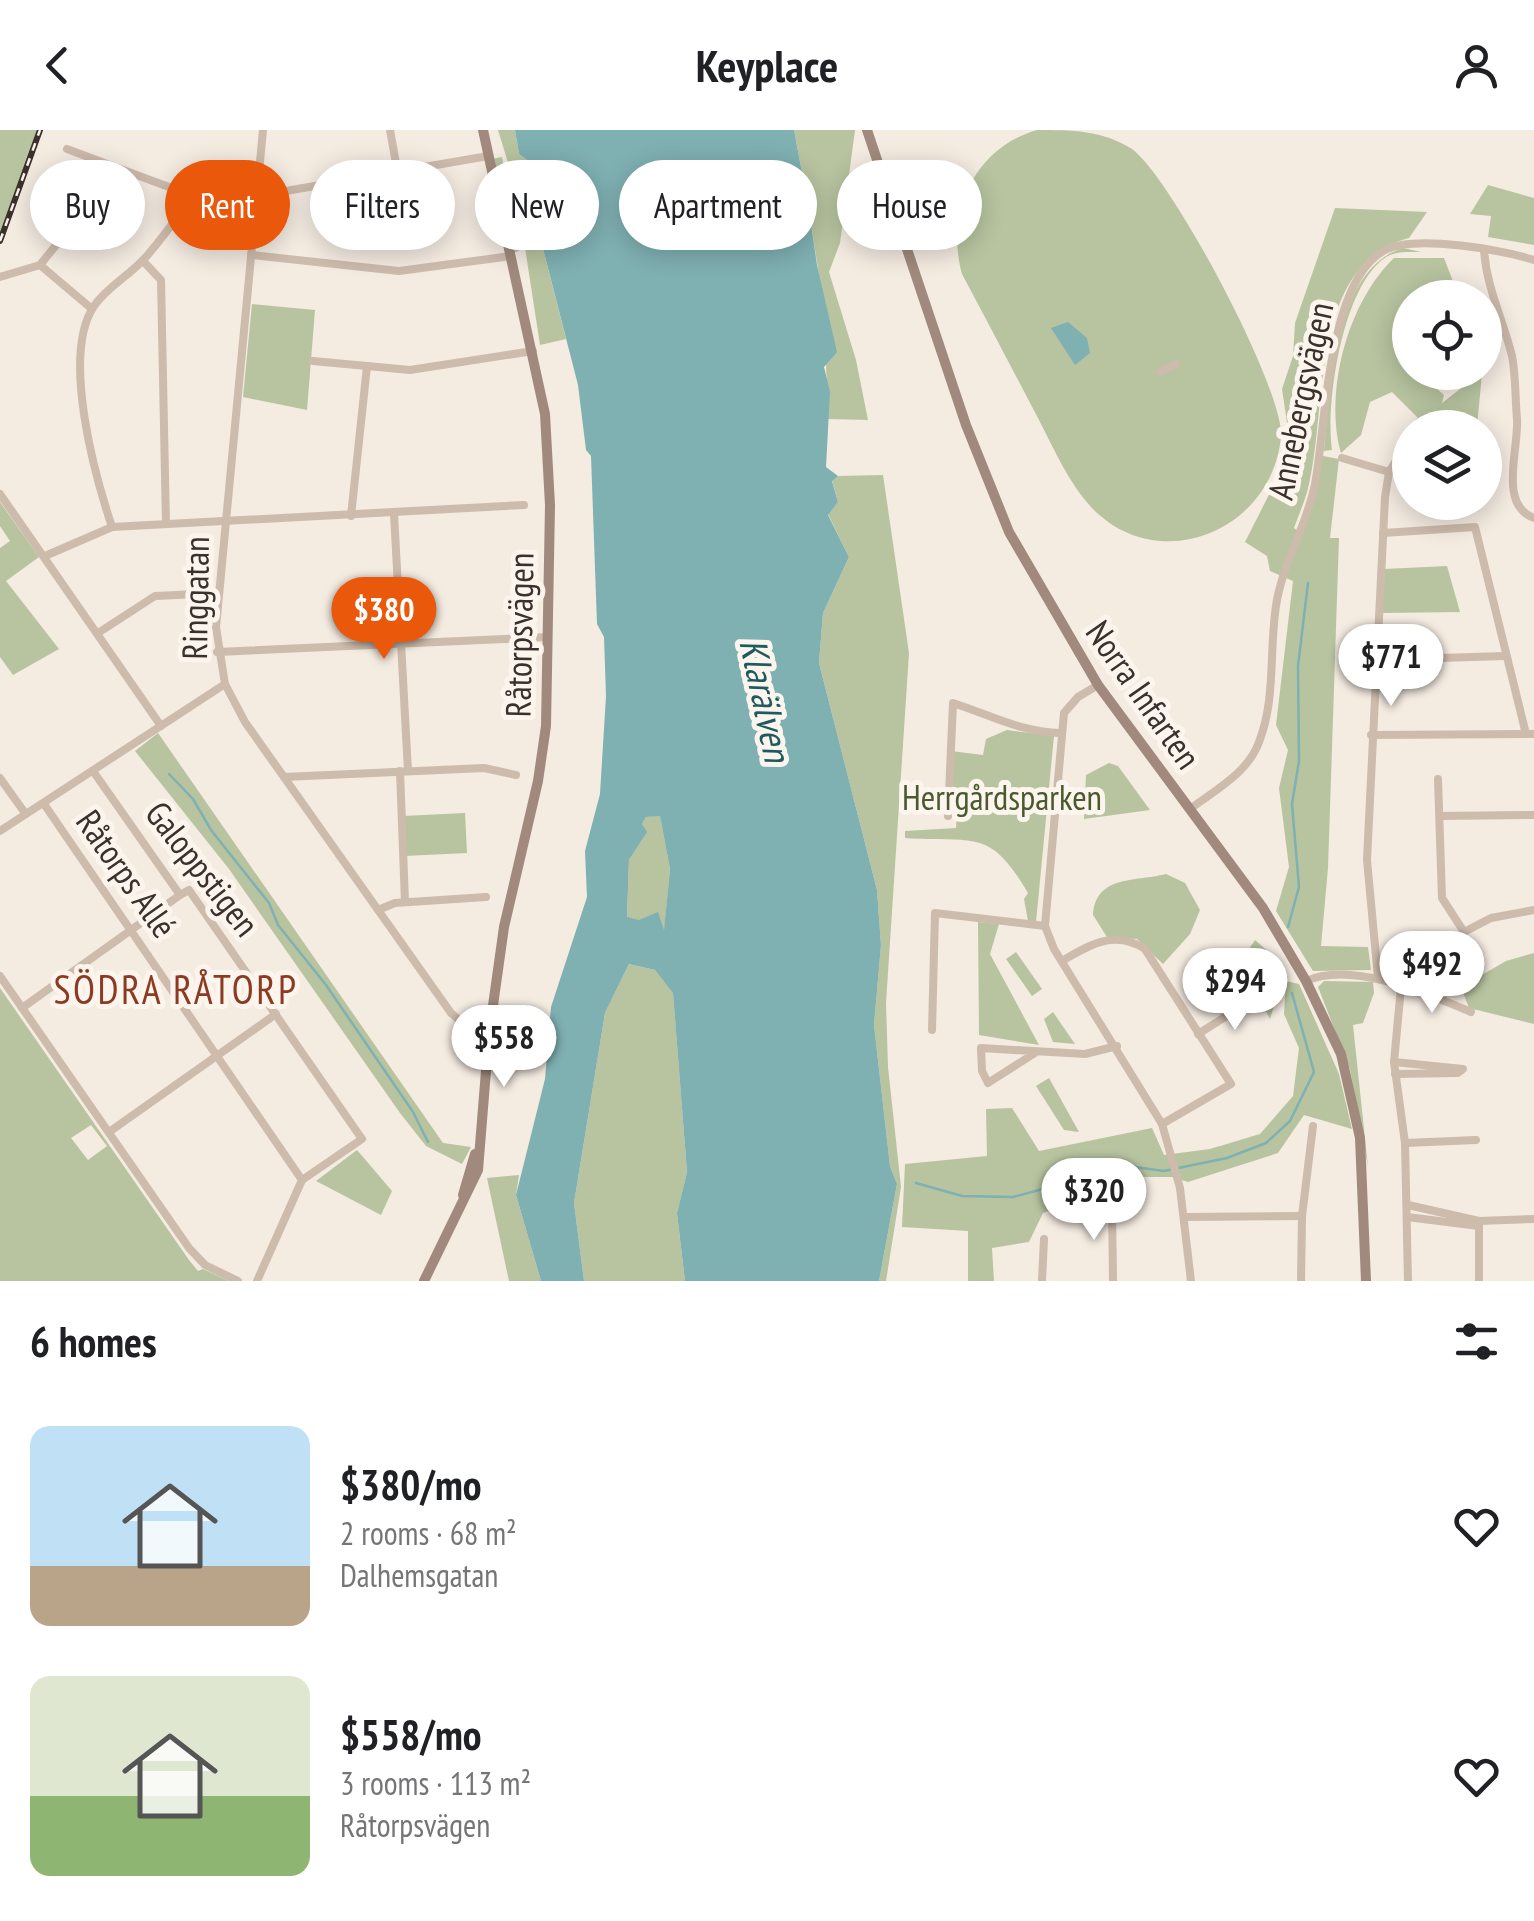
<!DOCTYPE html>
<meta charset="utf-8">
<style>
body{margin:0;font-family:"PT Sans Narrow",sans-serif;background:#f6f6f6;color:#202124;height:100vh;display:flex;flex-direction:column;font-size:38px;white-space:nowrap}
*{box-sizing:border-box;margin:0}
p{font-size:32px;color:#757577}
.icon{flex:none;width:55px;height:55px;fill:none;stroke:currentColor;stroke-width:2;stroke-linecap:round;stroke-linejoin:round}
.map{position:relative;height:1151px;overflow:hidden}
.sheet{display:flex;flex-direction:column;background:#fff;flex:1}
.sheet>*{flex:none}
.top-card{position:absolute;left:30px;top:30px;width:1000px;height:90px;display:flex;gap:20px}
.controls{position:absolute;left:1392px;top:150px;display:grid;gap:20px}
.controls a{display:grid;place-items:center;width:110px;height:110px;border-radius:50%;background:#fff;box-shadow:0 5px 25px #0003;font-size:50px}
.price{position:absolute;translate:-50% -85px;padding:0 22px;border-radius:35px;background:#fff;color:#222;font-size:32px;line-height:65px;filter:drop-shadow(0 2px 5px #0008)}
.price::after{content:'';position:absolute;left:50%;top:60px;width:30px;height:22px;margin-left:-15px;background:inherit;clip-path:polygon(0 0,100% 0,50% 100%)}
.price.active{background:#ea580c;color:#fff}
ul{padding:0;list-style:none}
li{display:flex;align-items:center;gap:30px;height:250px;padding:0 30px}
li span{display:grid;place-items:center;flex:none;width:280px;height:200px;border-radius:20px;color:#555}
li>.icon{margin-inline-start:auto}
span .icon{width:120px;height:120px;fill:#fffc;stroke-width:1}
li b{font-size:42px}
h2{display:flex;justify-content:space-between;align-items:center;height:120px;padding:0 30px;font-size:42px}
.pill{padding:0 35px;border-radius:45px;background:#fff;box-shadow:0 5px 25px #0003;font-size:35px;line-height:90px}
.pill.active{background:#ea580c;color:#fff}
header{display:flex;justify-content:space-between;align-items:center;height:130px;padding:0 30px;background:#fff;font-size:45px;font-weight:800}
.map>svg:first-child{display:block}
</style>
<header><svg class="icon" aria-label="back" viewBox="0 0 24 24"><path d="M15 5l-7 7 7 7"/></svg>Keyplace<svg class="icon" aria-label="person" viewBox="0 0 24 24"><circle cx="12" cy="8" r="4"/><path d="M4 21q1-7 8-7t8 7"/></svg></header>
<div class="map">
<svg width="1534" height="1151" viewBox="0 0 1534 1151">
<rect width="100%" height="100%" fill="#f4ebe1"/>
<g fill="#b8c4a0" fill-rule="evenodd">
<path d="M0 0H38L0 105Z"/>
<path d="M498 0H515L519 24 527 30 529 64 566 209 540 215 516 59Z"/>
<path d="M794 0H855L840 113 829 142 856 230 868 290 828 289 824 178 811 93 814 68 804 53Z"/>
<path d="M1037 0C1072 0 1102 0 1132 19 1171 47 1284 259 1281 306 1273 401 1158 448 1091 377 1069 353 1055 321 1040 292 1014 242 988 193 962 144 945 83 974 18 1037 0Z"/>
<path d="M502 27 520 120 514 123 492 29Z"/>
<path d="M1488 55 1534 68V115L1488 107 1491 86 1470 84Z"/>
<path d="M1335 78 1427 82 1409 108C1309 135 1328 274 1309 354 1306 369 1299 384 1294 398L1301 404 1323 326 1339 329 1330 408H1339L1328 738 1321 816 1368 817 1371 840 1313 841 1276 781 1289 737 1279 658 1288 620 1276 595 1293 451 1270 441 1267 426 1245 412 1285 333 1288 299 1282 259 1293 226 1295 193Z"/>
<path d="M1403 118 1421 122C1411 122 1400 121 1390 125 1343 148 1325 274 1332 320L1324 321C1331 261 1333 139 1403 118Z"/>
<path d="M1394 128H1444L1459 167 1410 168V242L1419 243 1444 265 1442 273 1464 256 1466 243H1482L1477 297H1427L1392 262 1370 272 1361 305 1341 323C1324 260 1348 172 1394 128Z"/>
<path d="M252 174 315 180 307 280 243 267Z"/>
<path d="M883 345 909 523 886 873 888 937 901 1057 886 1151H879L897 1054 890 1036 874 895 881 815 877 760 819 533 823 483 849 427 828 384 838 372 832 350 838 346Z"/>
<path d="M0 372 39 427 6 451 59 519 13 545 0 527V418L10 411 0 396Z"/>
<path d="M1447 436 1460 482 1382 483 1384 439Z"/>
<path d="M1007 600 1054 606 1036 792 1028 791 1024 769 1028 763C989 697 976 713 905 708V701L956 698 957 678 949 673 951 621 983 625 986 609Z"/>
<path d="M158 603 443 1013 471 1017 462 1034 426 1016 400 983 229 739 135 621Z"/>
<path d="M1109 633 1118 636 1150 680 1084 689 1086 645Z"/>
<path d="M465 683 467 723 404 726 403 686Z"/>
<path d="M660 685 670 739 664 803 627 788 629 730 646 703 642 694 646 687Z"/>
<path d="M1166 744 1185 753 1200 780 1190 804 1163 834 1137 809 1107 807 1093 785C1096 745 1134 752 1166 744Z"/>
<path d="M978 792 999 794 990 824 1039 915 979 905Z"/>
<path d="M1255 810 1273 826 1244 861 1231 847Z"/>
<path d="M1016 822 1042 859 1032 866 1006 829Z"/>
<path d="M1534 823V894L1469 878 1461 857 1506 831Z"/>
<path d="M629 834 655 840 673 862 687 1042 677 1083 685 1151H584L574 1073 605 883Z"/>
<path d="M1273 848 1282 851 1270 889 1259 868Z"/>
<path d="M1286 851 1299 854 1339 944 1352 999 1304 985 1278 1023 1188 1052 1172 1047H1137L1043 1083 1029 1112 992 1118 994 1151H968V1101L902 1097 905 1034 987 1026 986 979 1012 978 1039 1021 1152 998 1164 1025 1210 1019 1260 1004 1293 966 1299 918 1284 884Z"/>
<path d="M1324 851 1373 852 1374 863 1363 893 1353 895 1368 1037 1350 939 1318 857Z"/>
<path d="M0 858 189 1130 198 1141 203 1139 229 1151H0ZM91 995 107 1016 88 1030 71 1008Z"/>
<path d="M1053 882 1075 914 1053 912 1044 889Z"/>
<path d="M1049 948 1079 1002 1064 1000 1036 956Z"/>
<path d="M357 1020 392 1061 381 1085 316 1051Z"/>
<path d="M519 1045 516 1065 541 1151H509L487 1048Z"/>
</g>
<g fill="#7fb0b2" fill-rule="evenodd">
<path d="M515 0H794L804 53 814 68 811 93 817 135 837 222 824 237 830 262 826 337 838 346 832 351 838 372 828 385 849 427 823 483 819 533 877 760 881 815 874 895 890 1036 897 1054 879 1151H685L677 1083 687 1042 673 863 655 840 629 834 605 883 574 1073 584 1151H541L516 1065 545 949 551 877 587 767 585 721 600 664 606 566 604 507 597 494 591 326 586 320 578 255 529 64 527 30 519 24ZM660 686 670 739 664 800 658 782 639 790 627 787 629 730 647 702 642 694 646 687Z"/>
<path d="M1068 192 1087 208 1090 223 1075 235 1051 198Z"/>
</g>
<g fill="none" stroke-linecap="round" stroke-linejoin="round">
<g stroke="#7fb0b2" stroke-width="2.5">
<path d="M169 644 193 669 211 700 269 773 278 795 326 855 413 982 428 1012"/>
<path d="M1288 797 1299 757 1292 674 1299 631 1298 536 1308 453"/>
<path d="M916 1053 962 1066 1013 1067 1128 1036 1164 1041 1227 1028 1266 1013 1290 991 1314 942 1292 863"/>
</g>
<g stroke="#cdbbac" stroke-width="8">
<path d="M263 0 216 497 225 554 245 592 451 883 471 900 489 904"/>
<path d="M390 0 397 39"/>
<path d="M67 19 193 66H257L488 26"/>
<path d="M1484 119C1486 157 1503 189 1512 226 1516 246 1515 268 1517 289 1519 319 1498 375 1534 388"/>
<path d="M251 125 399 141 511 126"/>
<path d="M143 131 161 150 166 394"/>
<path d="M40 135 118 38"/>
<path d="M40 135 92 179"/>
<path d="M0 147 40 135"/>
<path d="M313 231 410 240 533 221"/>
<path d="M1160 242 1176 234"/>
<path d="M1416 298 1419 292"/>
<path d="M1342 328 1389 342"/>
<path d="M0 364 161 596"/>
<path d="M394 384 408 641"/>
<path d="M351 386 367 236"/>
<path d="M112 397C95 346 61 225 94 176 108 156 129 146 145 128 162 109 177 87 193 66"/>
<path d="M1383 403 1475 397 1526 604"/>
<path d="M45 426 112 397 524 375"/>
<path d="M98 503 155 466 219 463"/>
<path d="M217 522 548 507"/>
<path d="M1374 530 1505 526"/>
<path d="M1098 555 1078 567 1064 583 1045 796 1054 819 1162 994 1180 1058 1191 1151"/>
<path d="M1371 605 1534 604"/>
<path d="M93 641 180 765 189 760 362 1009 302 1050"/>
<path d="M400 641 405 772"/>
<path d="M284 647 484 638 516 645"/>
<path d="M0 648 25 683"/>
<path d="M1438 649 1442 768 1464 802"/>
<path d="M44 674 302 1050 257 1151"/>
<path d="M1190 679C1215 660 1248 643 1259 612 1276 569 1269 521 1276 476 1282 434 1307 396 1315 354 1326 297 1327 150 1385 120 1416 104 1501 120 1534 130"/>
<path d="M948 686 953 573C990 585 1020 602 1061 603"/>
<path d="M1440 686 1534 685"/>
<path d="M0 701 225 554"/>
<path d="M378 780 395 773 486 767"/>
<path d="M1062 831C1089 815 1115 799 1145 819L1231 954 1162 994"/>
<path d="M0 846 189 1118 205 1135 238 1151"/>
<path d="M1378 848 1367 730 1385 367 1389 342 1410 309"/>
<path d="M1306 851C1351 830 1428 864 1471 882"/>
<path d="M1401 857 1394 932 1405 1013 1408 1151"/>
<path d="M1401 857 1464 802 1491 788 1534 780"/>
<path d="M22 878 180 765"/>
<path d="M932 900 935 783 1045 796"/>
<path d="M1198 904 1252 870"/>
<path d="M1035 923 988 953 982 941 981 918 1085 924 1117 916"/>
<path d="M1394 932 1463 939 1458 943 1395 944"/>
<path d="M109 1002 276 884"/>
<path d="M1405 1013 1476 1010"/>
<path d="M1112 1074 1113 1151"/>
<path d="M1408 1075 1479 1091 1534 1089"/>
<path d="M1185 1087 1302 1086"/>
<path d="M1407 1087 1479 1096"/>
<path d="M1479 1095V1151"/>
<path d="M1042 1151 1044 1109"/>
<path d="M1301 1151 1302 1086 1313 996"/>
</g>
<g stroke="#a18a7d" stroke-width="10">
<path d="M867 0 966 295 1009 402 1098 555 1263 778 1306 851 1341 924 1360 1008 1366 1151"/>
<path d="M463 1065 475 1024"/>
<path d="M424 1151 478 1040 489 904 504 797 538 651 546 596 550 375 545 284 483 0"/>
</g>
<g stroke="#3b302b" stroke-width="6">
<path id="rail" d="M0 111 40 0"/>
</g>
<use href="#rail" stroke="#fbf5ee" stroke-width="2.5" stroke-dasharray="8" stroke-linecap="butt"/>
</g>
<g text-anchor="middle" stroke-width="10" stroke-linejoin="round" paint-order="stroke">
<g font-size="35" fill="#3b302b" stroke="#fbf5ee">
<text transform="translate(1301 271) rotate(-78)" y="12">Annebergsvägen</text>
<text transform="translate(196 468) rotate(-89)" y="12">Ringgatan</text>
<text transform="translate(520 505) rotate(-89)" y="12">Råtorpsvägen</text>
<text transform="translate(1143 565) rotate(55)" y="12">Norra Infarten</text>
<text transform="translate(202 739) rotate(52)" y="12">Galoppstigen</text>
<text transform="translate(126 744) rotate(55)" y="12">Råtorps Allé</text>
</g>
<g font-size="35" fill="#4a5a2e" stroke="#fbf5ee">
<text x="1002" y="680">Herrgårdsparken</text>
</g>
<g font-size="38" font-style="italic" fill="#1f5a5e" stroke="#fbf5ee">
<text transform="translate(765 570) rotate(78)" y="13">Klarälven</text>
</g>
<g font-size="40" letter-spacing="2.5" fill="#8c3b22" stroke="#fbf5ee">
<text x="176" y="874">SÖDRA RÅTORP</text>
</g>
</g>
</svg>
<div class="controls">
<a><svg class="icon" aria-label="locate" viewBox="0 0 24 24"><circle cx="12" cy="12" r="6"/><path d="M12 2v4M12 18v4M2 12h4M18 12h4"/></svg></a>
<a><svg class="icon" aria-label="layers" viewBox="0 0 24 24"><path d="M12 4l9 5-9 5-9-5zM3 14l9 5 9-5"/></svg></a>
</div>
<b class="price active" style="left:384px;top:532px">$380</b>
<b class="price" style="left:1391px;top:579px">$771</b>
<b class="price" style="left:1432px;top:886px">$492</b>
<b class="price" style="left:1235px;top:903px">$294</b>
<b class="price" style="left:504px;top:960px">$558</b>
<b class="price" style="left:1094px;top:1113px">$320</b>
<div class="top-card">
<a class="pill">Buy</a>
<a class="pill active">Rent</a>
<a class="pill">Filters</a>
<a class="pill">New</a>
<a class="pill">Apartment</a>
<a class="pill">House</a>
</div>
</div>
<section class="sheet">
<h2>6 homes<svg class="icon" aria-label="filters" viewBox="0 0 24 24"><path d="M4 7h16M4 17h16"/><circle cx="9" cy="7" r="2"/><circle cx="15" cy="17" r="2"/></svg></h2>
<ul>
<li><span style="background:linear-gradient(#bfe0f5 70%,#b9a48a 0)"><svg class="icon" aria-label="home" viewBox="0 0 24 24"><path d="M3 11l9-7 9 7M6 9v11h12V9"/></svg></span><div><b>$380/mo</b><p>2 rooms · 68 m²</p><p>Dalhemsgatan</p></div><svg class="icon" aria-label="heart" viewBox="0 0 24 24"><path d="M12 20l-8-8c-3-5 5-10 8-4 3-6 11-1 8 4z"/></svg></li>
<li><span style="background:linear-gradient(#dfe7d0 60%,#8fb573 0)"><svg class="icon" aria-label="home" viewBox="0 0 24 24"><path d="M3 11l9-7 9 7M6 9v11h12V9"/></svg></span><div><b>$558/mo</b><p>3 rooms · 113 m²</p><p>Råtorpsvägen</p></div><svg class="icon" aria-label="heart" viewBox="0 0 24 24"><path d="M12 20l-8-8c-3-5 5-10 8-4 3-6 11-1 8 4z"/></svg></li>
</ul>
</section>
